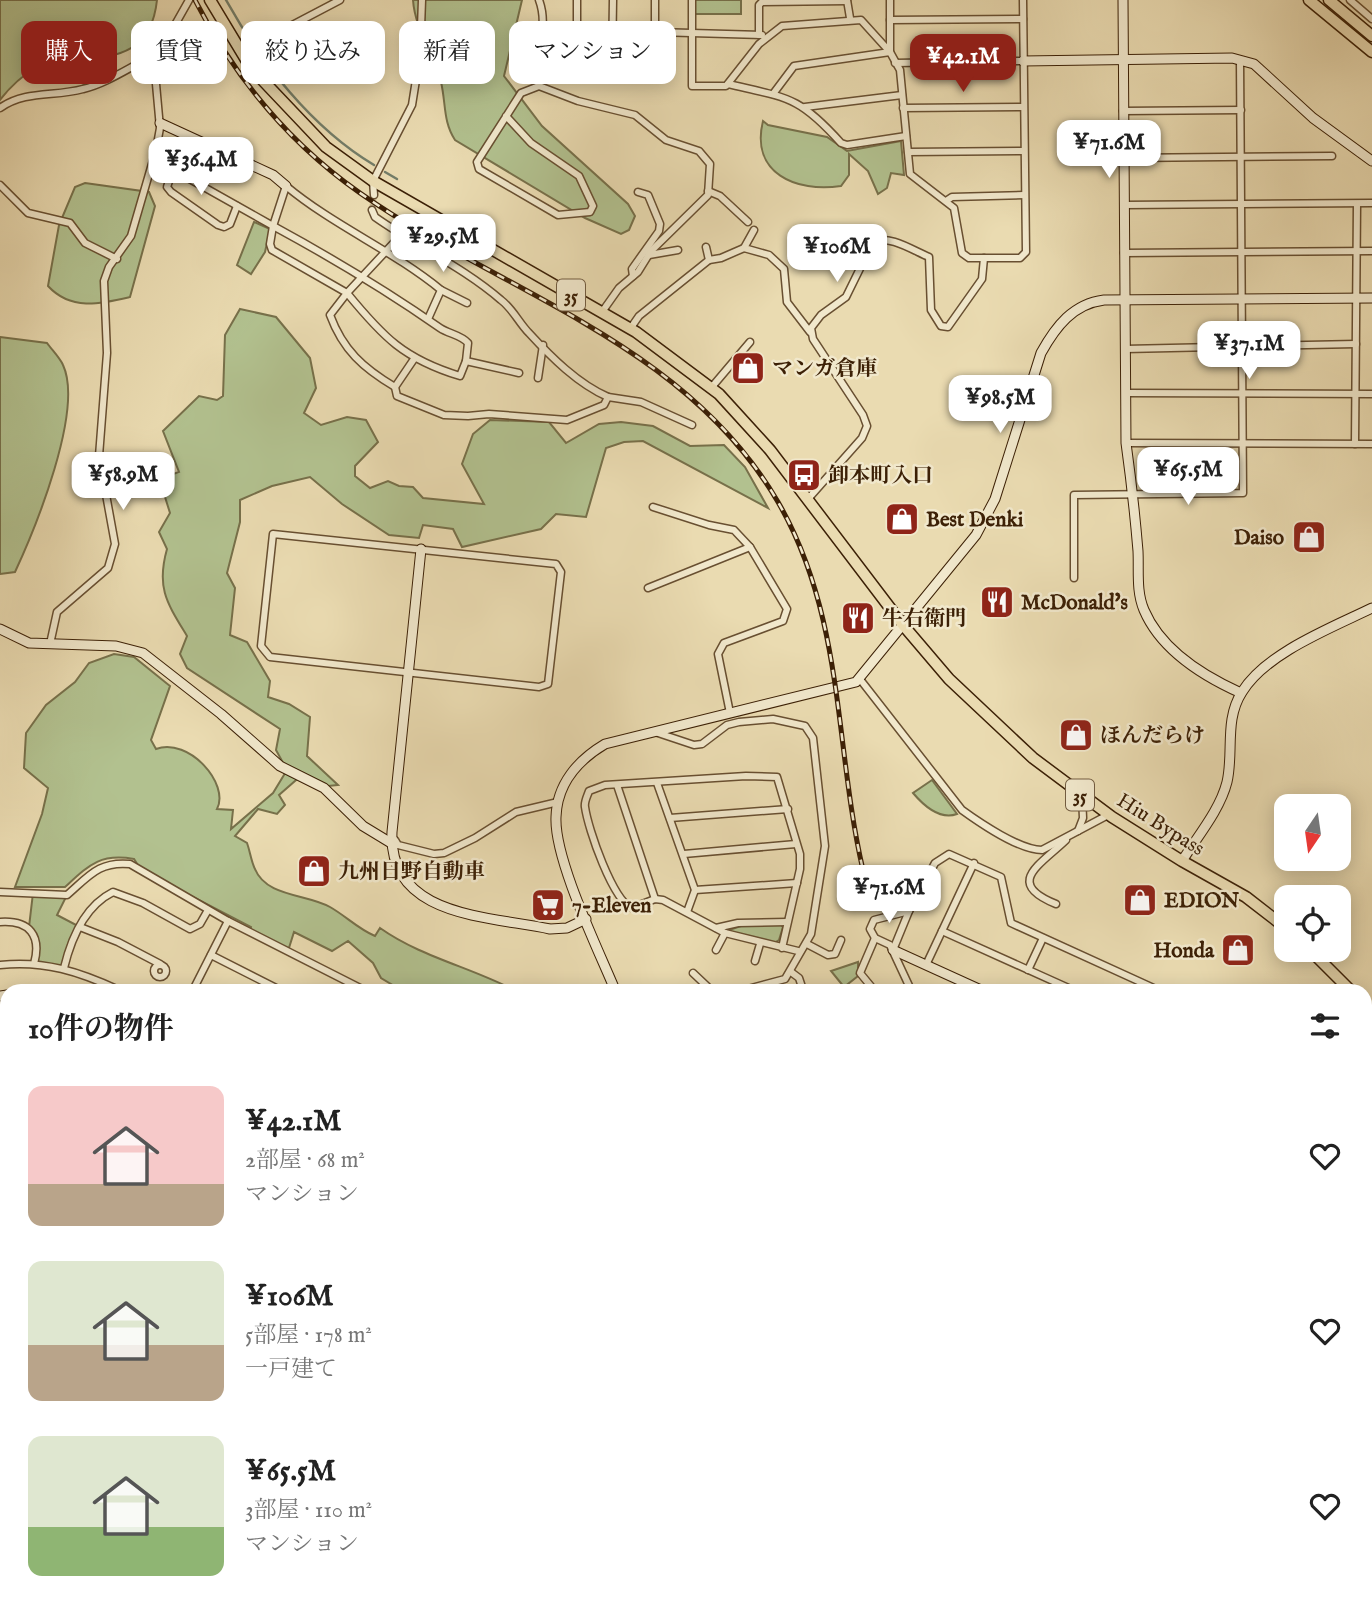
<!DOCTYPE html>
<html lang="ja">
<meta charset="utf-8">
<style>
body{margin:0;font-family:"IM FELL English","Noto Serif JP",serif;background:#f6f6f6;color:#222;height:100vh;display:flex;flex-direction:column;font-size:26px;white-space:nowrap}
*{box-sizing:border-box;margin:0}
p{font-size:23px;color:#767676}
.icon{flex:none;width:38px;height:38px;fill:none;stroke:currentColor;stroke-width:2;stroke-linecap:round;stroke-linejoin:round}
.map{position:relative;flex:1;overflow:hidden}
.side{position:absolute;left:0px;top:984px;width:1372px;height:625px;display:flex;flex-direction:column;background:#fff;border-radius:21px 21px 0 0;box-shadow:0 4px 18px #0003}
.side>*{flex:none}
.banner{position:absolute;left:21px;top:21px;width:700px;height:63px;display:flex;gap:14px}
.needle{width:46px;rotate:193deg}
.buttons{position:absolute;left:1274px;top:794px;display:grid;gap:14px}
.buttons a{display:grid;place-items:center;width:77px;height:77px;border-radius:14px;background:#fff;box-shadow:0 4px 18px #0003;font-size:35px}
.price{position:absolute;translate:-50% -60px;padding:0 16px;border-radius:14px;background:#fff;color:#222;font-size:23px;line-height:46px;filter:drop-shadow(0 2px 4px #0008)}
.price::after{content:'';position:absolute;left:50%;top:42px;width:21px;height:16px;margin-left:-10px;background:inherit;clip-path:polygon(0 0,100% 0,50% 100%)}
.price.on{background:#8f2418;color:#fff}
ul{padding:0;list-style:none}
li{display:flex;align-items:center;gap:21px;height:175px;padding:0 28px}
li span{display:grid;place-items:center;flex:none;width:196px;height:140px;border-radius:14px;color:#555}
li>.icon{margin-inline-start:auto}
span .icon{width:84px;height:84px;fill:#fffc;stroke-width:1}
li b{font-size:30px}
h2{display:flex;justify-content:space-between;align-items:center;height:84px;padding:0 28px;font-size:30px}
.tag{padding:0 24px;border-radius:14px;background:#fff;box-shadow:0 4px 18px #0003;font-size:24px;line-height:63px}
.tag.on{background:#8f2418;color:#fff}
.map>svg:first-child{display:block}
</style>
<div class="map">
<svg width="1372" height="1607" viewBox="0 0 1372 1607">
<rect width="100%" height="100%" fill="#eadbb1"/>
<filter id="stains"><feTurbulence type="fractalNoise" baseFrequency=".00286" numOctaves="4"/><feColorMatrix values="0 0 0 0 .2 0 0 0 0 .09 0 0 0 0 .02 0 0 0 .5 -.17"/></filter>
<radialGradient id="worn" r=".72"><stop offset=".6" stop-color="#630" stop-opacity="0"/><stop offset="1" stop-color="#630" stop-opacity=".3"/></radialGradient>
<g fill="#b2c18f" stroke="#77704a" stroke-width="2">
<path d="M0 0H157C151 58 112 56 64 63 56 64 45 63 37 67 23 75 10 87 0 100Z"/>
<path d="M413 0H522L504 76 542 126 628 204 635 216 629 230 621 234 585 218 455 140C443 122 446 103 441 82 434 54 415 30 413 0Z"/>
<rect x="695" y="0" width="46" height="14"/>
<path d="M763 121 768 125 827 137 847 151 901 141 904 175 891 173 887 188 878 194 868 171 849 154V175L841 186C796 193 750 173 763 121Z"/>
<path d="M85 183 149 192 155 206 130 297C100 304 71 311 48 286L59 225 75 187Z"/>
<path d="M254 222 270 229 265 252 251 274 237 265Z"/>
<path d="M240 309 276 317 310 358 316 388 304 413 321 425 347 417 366 420 378 442 355 466V476L370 488 388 481 399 486 413 487 423 498 484 504 462 464 473 434 490 420 549 422 566 443 599 424 621 422 653 426 690 446 724 445 745 467 768 508 643 441 624 442 606 448 586 517 556 514 541 529 462 547 453 529 423 525 419 538 389 535 342 504 310 477 272 486 240 500V522L227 573 235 588 230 635 247 642 270 681 268 697 289 704 310 717 307 756 338 785 328 786 303 774 279 795 285 805 277 814 258 809 235 836 247 843C250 851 251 861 255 869 266 897 308 894 330 907 346 916 358 929 375 936L380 928C421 957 470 967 514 990H401L381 978 373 963 348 941 332 951 294 932 288 951 250 932 251 927 141 870 134 859C100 853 89 865 65 887H15L42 814 48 788 24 768 26 733 46 705 75 682 89 663 114 654 134 657 170 686 151 740 156 749C189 737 230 784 217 809L233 810 231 829 273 793 287 770 276 750 280 729 187 668 180 654 187 636C167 603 156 588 167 549L159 532 170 513 165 497 151 482 179 472 163 431 199 396 217 400 223 396 225 335Z"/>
<path d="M0 337 47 343C52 350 60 358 63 365 84 410 35 529 15 572L0 574Z"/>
<path d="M932 780 957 814C940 820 924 806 913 793Z"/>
<path d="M33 893 67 895 57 915 80 927 64 968 34 964 36 957 29 927Z"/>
<path d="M780 924 783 927 779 940 774 943 726 931 744 925Z"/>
<path d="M858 962V976L844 987 831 971Z"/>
</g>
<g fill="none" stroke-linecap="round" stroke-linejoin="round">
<g stroke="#737d68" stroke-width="2.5">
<path d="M226 0C261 63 312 128 374 165"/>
<path d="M385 172 397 179"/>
<path d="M248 1607 259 1601"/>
</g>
<g stroke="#98bbaa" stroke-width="14">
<path d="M0 1408 7 1436"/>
<path d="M1365 1463H1372"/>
<path d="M490 1607 493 1601"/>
<path d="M1122 1607 1128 1601"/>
</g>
<path stroke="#c7b68f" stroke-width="6" stroke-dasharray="6 3" stroke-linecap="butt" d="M372 210 374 195"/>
<g stroke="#684f31" stroke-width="9">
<g id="street">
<path d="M539 0C550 29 533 57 539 86L578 101 635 115 666 140 699 151 710 164 708 195 651 251 638 272 619 288 602 312"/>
<path d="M577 0V59L655 67V0"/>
<path d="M692 0V86H726L759 44 782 26 861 20 890 52"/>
<path d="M847 0 850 18"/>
<path d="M890 0V52L900 70 910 174 954 208 962 253 969 258H1020L1026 252 1023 0"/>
<path d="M1350 0 1372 19"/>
<path d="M890 20 1023 19"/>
<path d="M656 32 762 35"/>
<path d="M759 35V5L762 2 847 1"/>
<path d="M260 42 340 0"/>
<path d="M895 63 1023 61"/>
<path d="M612 64 613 0"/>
<path d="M728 84C788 98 799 96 841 143L847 145 906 136"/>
<path d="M773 94 794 66 890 52"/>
<path d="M805 107 902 95"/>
<path d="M0 108C26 90 54 97 83 89 104 84 124 71 143 61L154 62"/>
<path d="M903 108 1023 107"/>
<path d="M1123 111 1241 110"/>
<path d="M506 116 531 143 579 176 593 206 590 212 558 215 479 169 477 162 521 93 539 86"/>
<path d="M908 152 1023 151"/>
<path d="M1124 158 1332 156"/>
<path d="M154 159 273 226 270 244 272 250 347 293 330 315C343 350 363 368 395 387L414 359"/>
<path d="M173 169 167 187 171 192 218 225 224 227 230 224 237 206"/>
<path d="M0 185 28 213 70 223 85 243 117 259"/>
<path d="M708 191 720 196 748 222"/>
<path d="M374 195 373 181 412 105 420 55 422 0"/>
<path d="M946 201 952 197 1024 195"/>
<path d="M1125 205 1372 203"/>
<path d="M372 210 375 217C416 246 463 267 501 300 513 309 519 323 529 333 551 357 578 384 608 397L604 405 567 420 489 414 468 416 444 415 397 396 395 387"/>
<path d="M273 226 286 186C334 226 392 250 441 290L428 319"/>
<path d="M275 227C332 258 387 291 440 328 449 334 461 335 468 343L466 361 519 373"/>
<path d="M754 230 744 248 769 255 784 269 787 302 810 332"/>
<path d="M401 235 347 293C383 337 404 359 460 376L466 361"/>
<path d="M1124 253 1372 251"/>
<path d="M649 255 678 250"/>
<path d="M709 260 721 258 744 248"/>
<path d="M633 276 632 269 659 231 660 224 648 195 638 192"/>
<path d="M441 290 467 303"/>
<path d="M630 329 639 316 709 260 706 247"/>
<path d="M1125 349 1356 344"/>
<path d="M538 378 543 345"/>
<path d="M711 388 750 342"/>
<path d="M1126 393 1372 394"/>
<path d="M608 397 641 402 692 425"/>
<path d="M1126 443 1372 444"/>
<path d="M1355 444 1357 204"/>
<path d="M808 499 862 438 867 426 863 415 813 339 811 328 821 315 846 297 873 242C889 234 914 251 929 257L931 310 941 326 948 327 982 279 984 258"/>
<path d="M653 507 709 525 734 530 750 547"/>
<path d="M273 534 556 564 561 572 548 684 539 687 270 657 261 646Z"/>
<path d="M1074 578V495L1243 493 1240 60"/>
<path d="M648 588 750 547 787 609 783 621 724 643 718 654 730 713"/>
<path d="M50 644 57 612 108 568 115 544 99 456 107 353 104 281 109 267 131 236 156 150 160 128 154 62 189 0"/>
<path d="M859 678 962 810C980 823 1020 850 1042 850L1108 815"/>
<path d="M655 732 694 745 702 744 727 725 739 722 773 719 805 726 813 738 825 846 811 934 785 979 744 990"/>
<path d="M657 783 695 890 687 912"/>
<path d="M617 785 655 899"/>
<path d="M670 818 788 809"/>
<path d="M1078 831 1083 818 1082 796"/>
<path d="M395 840 398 845 434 854 444 853 475 838 516 812 558 802"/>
<path d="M684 854 796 844"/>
<path d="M695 890 797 883"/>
<path d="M0 892 67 895C89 876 99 861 130 864L228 921"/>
<path d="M1056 904C1004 883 1040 865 1066 840"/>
<path d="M0 922C29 920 42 935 34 964"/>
<path d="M80 927 118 942 160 964"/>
<path d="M716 928 738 923 787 922"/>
<path d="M942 931 1073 990"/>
<path d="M807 944 828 955 835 954 841 940"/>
<path d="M782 948 800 869V854L777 777 746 776 605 785 589 791C587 797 584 802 585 807 588 829 613 901 632 908L655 899 663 900 725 933 798 951"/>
<path d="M716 950 725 933"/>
<path d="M893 950 909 911"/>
<path d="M211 955 280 990"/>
<path d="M755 961 760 944"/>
<circle cx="160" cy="971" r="6"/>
<path d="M0 965C44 960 80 972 119 990"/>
<path d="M926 965 974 863"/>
<path d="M64 968C71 939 85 906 113 892L143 903 190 929 200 924 208 910"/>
<path d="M1028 970 1043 938"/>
<path d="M791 972 799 978 803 990"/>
<path d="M693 973 711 990"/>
<path d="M193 990 228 921 364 990"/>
<path d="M874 990 860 973 875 938"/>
<path d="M911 990 890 945 875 938 870 929 874 920 909 911 935 863 949 854 1001 877 1011 923 1158 990"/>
<path d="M0 1139 7 1128"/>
<path d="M0 1146 7 1149"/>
<path d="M0 1172 7 1176"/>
<path d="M0 1222 7 1226"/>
<path d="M0 1249 7 1258"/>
<path d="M0 1271 7 1277"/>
<path d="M1365 1368 1372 1371"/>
<path d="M0 1448 7 1444"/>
<path d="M0 1496 7 1498"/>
<path d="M0 1545 7 1544"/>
<path d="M0 1600H7"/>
<path d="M156 1601 159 1607"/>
<path d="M215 1601 216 1607"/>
<path d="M1016 1601V1607"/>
<path d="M12 1607 14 1601"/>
<path d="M75 1607 81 1601"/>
<path d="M226 1607 238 1601"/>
<path d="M445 1607 449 1601"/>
<path d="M619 1607 629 1601"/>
<path d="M1000 1607 1011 1601"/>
<path d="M1094 1607 1098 1601"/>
</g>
</g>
<g stroke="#3c2006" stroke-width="11">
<g id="secondary">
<path d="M1123 0 1126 443C1131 479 1135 515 1138 551 1139 571 1136 591 1144 610 1161 650 1203 676 1241 693"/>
<path d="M1023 61 1232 58 1254 64 1313 118 1372 161"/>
<path d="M160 123 273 175 286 186"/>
<path d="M421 549 392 832C388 918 490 916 550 929L567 928 586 919"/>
<path d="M0 629 29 643 116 646 143 653 221 714 280 766 324 788 363 826 391 843"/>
<path d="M1182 861C1197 837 1220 810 1227 782 1234 752 1224 720 1242 692 1266 653 1331 628 1372 608"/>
<path d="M893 950 981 990"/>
<path d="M615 990C598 949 554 859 556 817 557 784 578 760 605 744L856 682 976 535 995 499 1041 353C1056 326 1073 304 1104 300L1372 298"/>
<path d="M0 996 7 995"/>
<path d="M1365 1154 1372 1152"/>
<path d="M1365 1384 1372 1388"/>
<path d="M1365 1437 1372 1436"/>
<path d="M667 1601 670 1607"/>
</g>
</g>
<g stroke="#3c2006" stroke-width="13">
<g id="highway">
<path d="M210 0 251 68 326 147 373 181 636 332 719 394 770 450 903 625 949 679 1033 758 1112 817 1182 861 1246 897 1286 928"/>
<path d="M1309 0 1372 52"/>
<path d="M1329 0 1372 36"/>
<path d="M1310 950 1350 990"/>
<path d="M1365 1010 1372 1019"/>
</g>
</g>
<use href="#street" stroke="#f1e8cc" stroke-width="6"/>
<use href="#secondary" stroke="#f1e8cc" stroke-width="9"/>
<use href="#highway" stroke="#eadbb1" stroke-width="10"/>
<g stroke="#3c2006" stroke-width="5">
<g id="rail">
<path d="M195 0C235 78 289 143 360 193 504 294 685 342 778 502 845 618 834 745 863 870"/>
<path d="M1365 1377 1372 1381"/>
</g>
</g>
<use href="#rail" stroke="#f1e8cc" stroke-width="2.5" stroke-dasharray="8" stroke-linecap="butt"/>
</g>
<defs>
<g id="shop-square" transform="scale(1.75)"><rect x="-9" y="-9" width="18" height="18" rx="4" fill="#8f2418" stroke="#f1e8cc"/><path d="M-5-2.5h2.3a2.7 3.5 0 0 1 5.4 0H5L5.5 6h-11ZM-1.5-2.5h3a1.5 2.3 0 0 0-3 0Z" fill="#fff"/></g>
<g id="bus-square" transform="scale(1.75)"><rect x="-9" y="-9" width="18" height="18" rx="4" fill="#8f2418" stroke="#f1e8cc"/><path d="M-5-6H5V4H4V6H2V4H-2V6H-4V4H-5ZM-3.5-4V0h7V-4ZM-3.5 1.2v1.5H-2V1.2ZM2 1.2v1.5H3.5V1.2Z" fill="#fff"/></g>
<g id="restaurant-square" transform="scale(1.75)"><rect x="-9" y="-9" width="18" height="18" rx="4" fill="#8f2418" stroke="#f1e8cc"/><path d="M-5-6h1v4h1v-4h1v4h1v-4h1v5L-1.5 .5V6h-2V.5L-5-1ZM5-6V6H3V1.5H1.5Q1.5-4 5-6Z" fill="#fff"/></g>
<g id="supermarket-square" transform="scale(1.75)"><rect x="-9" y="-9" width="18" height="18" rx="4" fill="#8f2418" stroke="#f1e8cc"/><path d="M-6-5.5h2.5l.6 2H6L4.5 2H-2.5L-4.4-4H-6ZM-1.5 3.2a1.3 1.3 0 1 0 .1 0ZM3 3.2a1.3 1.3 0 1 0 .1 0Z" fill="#fff"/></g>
</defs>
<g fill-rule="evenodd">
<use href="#shop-square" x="748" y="368"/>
<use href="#bus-square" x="804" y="475"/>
<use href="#shop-square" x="902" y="519"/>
<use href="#shop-square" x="1309" y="537"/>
<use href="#restaurant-square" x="997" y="602"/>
<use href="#restaurant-square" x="858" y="618"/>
<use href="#shop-square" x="1076" y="735"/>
<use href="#shop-square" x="314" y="871"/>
<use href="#shop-square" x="1140" y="900"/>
<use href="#supermarket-square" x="548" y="905"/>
<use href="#shop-square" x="1238" y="950"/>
</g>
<g text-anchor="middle" stroke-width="5" stroke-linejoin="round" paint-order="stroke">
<g fill="#f1e8cc" stroke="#725c41" stroke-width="2">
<rect x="557" y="279.5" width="28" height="31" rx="5"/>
<rect x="1066" y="779.5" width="28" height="31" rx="5"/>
</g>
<g font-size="19" font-weight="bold" fill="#3c2006">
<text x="571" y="302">35</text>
<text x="1080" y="802">35</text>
</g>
<g font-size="21" font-weight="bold" fill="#3c2006" stroke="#f1e8cc" text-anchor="start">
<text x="772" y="375">マンガ倉庫</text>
<text x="828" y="482">卸本町入口</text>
<text x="926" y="526">Best Denki</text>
<text x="1284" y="544" text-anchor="end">Daiso</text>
<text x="1021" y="609">McDonald's</text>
<text x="882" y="625">牛右衛門</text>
<text x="1100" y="742">ほんだらけ</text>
<text x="338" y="878">九州日野自動車</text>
<text x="1164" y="907">EDION</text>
<text x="572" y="912">7-Eleven</text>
<text x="1214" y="957" text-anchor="end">Honda</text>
</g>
<g font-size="21" fill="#3c2006" stroke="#f1e8cc">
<text transform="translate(1161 824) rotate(32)" y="7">Hiu Bypass</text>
</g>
</g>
<rect width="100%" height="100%" filter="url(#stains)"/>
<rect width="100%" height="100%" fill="url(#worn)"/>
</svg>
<div class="buttons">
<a><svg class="needle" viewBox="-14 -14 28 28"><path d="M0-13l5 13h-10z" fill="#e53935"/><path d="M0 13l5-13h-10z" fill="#767676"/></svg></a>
<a><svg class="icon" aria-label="locate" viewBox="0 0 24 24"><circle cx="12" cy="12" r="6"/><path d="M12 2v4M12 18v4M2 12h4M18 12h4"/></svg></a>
</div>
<b class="price on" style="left:963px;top:94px">¥42.1M</b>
<b class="price" style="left:1109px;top:180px">¥71.6M</b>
<b class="price" style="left:201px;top:197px">¥36.4M</b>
<b class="price" style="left:443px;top:274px">¥29.5M</b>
<b class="price" style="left:837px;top:284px">¥106M</b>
<b class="price" style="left:1249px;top:381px">¥37.1M</b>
<b class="price" style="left:1000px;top:435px">¥98.5M</b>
<b class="price" style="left:1188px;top:507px">¥65.5M</b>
<b class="price" style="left:123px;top:512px">¥58.9M</b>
<b class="price" style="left:889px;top:925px">¥71.6M</b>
<div class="banner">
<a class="tag on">購入</a>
<a class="tag">賃貸</a>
<a class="tag">絞り込み</a>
<a class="tag">新着</a>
<a class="tag">マンション</a>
</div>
<section class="side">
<h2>10件の物件<svg class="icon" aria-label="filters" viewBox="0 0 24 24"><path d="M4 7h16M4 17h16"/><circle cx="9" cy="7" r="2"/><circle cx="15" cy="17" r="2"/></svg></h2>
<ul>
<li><span style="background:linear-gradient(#f6c9c9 70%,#b9a48a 0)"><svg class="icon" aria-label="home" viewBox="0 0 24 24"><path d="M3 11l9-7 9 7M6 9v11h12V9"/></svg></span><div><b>¥42.1M</b><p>2部屋 · 68 m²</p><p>マンション</p></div><svg class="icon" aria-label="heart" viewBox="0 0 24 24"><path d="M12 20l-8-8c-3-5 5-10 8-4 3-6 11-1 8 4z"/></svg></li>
<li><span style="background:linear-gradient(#dfe7d0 60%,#b9a48a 0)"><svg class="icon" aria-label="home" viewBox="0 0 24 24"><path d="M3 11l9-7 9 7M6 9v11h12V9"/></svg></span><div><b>¥106M</b><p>5部屋 · 178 m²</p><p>一戸建て</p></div><svg class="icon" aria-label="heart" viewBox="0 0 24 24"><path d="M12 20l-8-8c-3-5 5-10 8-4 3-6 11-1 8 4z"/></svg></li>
<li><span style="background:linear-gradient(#dfe7d0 65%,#8fb573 0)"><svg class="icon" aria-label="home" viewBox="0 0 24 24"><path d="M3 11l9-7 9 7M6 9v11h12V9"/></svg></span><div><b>¥65.5M</b><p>3部屋 · 110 m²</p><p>マンション</p></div><svg class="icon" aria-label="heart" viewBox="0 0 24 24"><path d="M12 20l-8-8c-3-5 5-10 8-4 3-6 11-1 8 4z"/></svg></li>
</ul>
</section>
</div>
